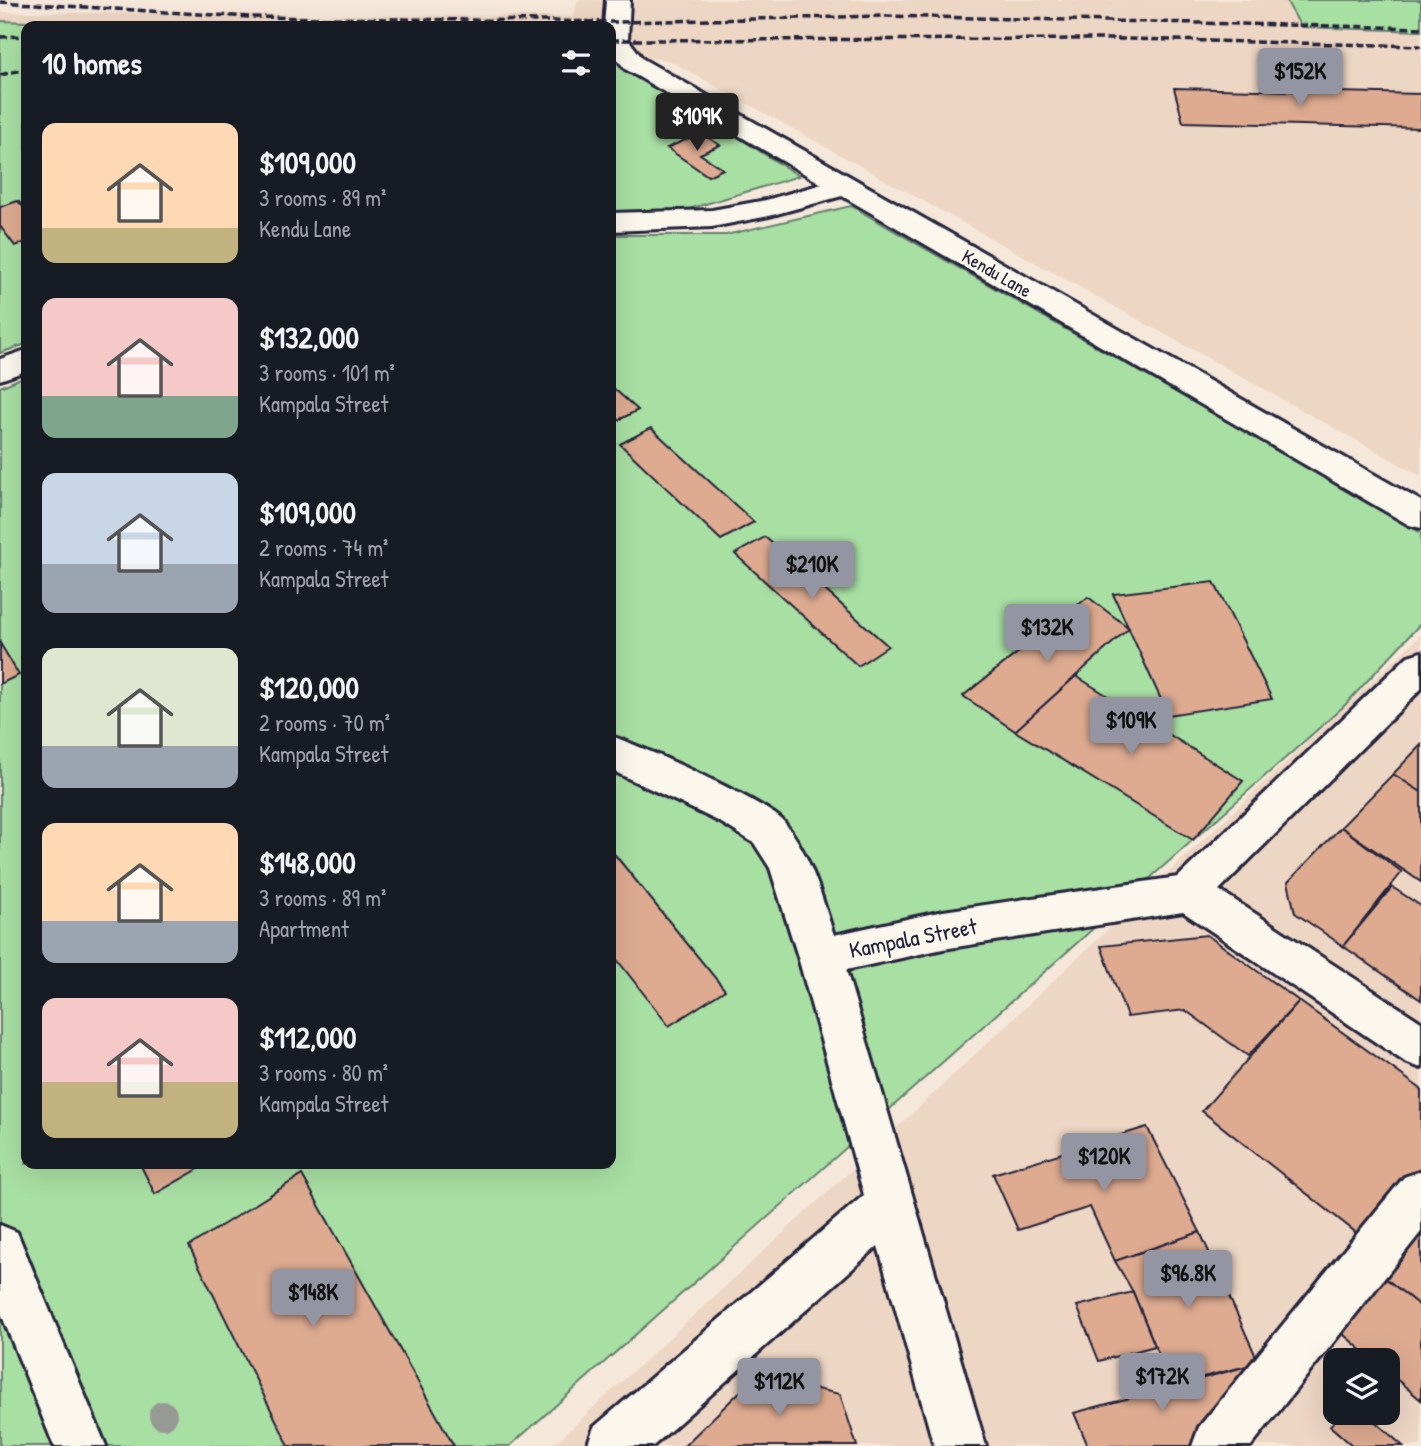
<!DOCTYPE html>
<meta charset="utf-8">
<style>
body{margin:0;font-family:"Patrick Hand",sans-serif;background:#242831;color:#f1f3f6;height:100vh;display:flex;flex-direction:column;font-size:26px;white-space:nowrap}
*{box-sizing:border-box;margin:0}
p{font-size:23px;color:#9ea1a6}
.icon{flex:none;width:38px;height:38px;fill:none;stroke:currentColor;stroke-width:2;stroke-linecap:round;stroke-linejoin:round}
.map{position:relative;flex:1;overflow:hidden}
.drawer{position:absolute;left:21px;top:21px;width:595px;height:1148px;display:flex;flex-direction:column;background:#171b24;border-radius:14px;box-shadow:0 7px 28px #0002}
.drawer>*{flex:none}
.controls{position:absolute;left:1323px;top:1348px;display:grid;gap:14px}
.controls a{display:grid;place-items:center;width:77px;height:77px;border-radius:14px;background:#171b24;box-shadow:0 7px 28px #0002;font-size:35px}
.price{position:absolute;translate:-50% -60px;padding:0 16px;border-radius:7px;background:#9495a2;color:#111;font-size:23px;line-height:46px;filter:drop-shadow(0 2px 4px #0008)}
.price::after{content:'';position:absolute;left:50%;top:42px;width:21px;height:16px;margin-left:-10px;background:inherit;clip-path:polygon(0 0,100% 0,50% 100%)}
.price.on{background:#222;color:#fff}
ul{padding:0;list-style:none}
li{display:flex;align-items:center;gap:21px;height:175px;padding:0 21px}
li span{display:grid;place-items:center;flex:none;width:196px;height:140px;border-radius:14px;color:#555}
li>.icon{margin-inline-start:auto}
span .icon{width:84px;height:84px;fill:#fffc;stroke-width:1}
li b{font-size:30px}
h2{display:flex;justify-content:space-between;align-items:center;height:84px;padding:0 21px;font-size:30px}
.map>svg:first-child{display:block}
</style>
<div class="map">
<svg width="1421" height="1446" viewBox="0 0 1421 1446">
<rect width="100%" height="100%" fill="#f5e8da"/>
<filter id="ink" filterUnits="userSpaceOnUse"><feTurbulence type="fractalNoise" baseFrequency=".0143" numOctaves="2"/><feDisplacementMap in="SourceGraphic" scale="14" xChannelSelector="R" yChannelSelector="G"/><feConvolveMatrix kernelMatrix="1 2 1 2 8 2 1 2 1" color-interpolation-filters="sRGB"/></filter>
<g filter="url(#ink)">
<g fill="#eed6c4" fill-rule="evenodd">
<path d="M578 0H1295L1421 3V476L668 60 611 55V26H26L0 139V12L573 17Z"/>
<path d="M1421 635V1446H552L883 1141ZM1335 1360H1388V1412H1335Z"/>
</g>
<g fill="#a8dfa3" stroke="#65806f" stroke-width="2">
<path d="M1286 0H1421V31L1301 27Z"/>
<path d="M0 21 141 26H26V344L0 353Z"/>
<path d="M611 57 799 176 679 212 611 213Z"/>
<path d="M851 206 1421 533V623L1344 706 510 1446H0V387L26 376V1164H611V235H726Z"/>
</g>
<g fill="#deab91" stroke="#22223b" stroke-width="2">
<path d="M1174 88 1421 94V128L1183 122Z"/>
<path d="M701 133 720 145 700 154 723 169 708 176 667 148Z"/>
<path d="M18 201 26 210V242L15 246 0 226V207Z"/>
<path d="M611 386 638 410 611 424Z"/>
<path d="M651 428 754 522 721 540 620 444Z"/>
<path d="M765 537 888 646 858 666 735 554Z"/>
<path d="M1214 582 1272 699 1168 715 1113 594Z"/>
<path d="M1088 597 1129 628 1015 731 963 696Z"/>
<path d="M0 643 19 675 0 684Z"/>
<path d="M1076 676 1243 781 1193 840 1015 731Z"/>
<path d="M1421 745V792L1393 774Z"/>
<path d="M1393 774 1421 792V882L1341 827Z"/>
<path d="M1341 827 1402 872 1343 946 1295 913 1288 882Z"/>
<path d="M611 850 725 990 669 1026 611 952Z"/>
<path d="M1392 887 1421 906V1000L1343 946Z"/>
<path d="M1207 935 1299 1001 1248 1056 1185 1010 1127 1017 1101 946Z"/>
<path d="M1299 1001 1421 1089V1169L1363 1238 1202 1111Z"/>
<path d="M1147 1127 1200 1232 1115 1261 1090 1207 1018 1230 993 1174Z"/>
<path d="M140 1164H207L155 1194Z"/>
<path d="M302 1175 454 1446H289L189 1246Z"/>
<path d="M1421 1228V1307L1385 1278Z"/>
<path d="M1200 1232 1259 1363 1171 1385 1133 1292 1115 1261Z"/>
<path d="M1385 1278 1421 1307V1400L1388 1372V1360H1373L1343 1334Z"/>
<path d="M1133 1292 1155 1346 1099 1361 1077 1306Z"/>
<path d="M1259 1363 1192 1446H1088L1074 1413Z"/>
<path d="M756 1376 840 1394 857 1446H684Z"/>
<path d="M1341 1412H1364L1403 1446H1353L1330 1426Z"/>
</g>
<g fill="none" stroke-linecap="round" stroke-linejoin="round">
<g stroke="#22223b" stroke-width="6">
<g id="minor">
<path d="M606 0H630L628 39 643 59 1421 501V528L1409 525 842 196 769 216 712 227 611 231V213L712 210 766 200 822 184 625 69 611 51V26H604Z"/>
<path d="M26 350V371L0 380V359Z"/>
<path d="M1421 652V689L1219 890 1421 1022V1068L1405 1062 1183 912 943 949 846 970 986 1446H934L878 1246 653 1446H587L594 1427 864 1195 798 957 770 868 754 843 720 822 611 770V736C639 745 769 803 784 822 811 855 821 895 834 935L943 911 1178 877 1408 656Z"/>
<path d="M1421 1171V1232L1251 1446H1192L1199 1427 1404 1177Z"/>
<path d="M0 1225 17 1232 106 1446H54L0 1311Z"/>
</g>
</g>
<use href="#minor" fill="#fbf7ec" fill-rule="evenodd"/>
<g stroke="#22223b" stroke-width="3.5" stroke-dasharray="8 3.5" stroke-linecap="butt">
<path d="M0 2 249 17 617 22 886 16 1421 28"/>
<path d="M0 37 26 36"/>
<path d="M611 40 1128 39 1421 46"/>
<path d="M0 75 26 69"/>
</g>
</g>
<circle fill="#979a94" cx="163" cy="1415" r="14"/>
</g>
<g text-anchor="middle" stroke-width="6" stroke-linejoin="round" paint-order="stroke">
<g font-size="19" fill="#22223b" stroke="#fbf7ec">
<text transform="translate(997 273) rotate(30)" y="7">Kendu Lane</text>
</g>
<g font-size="23" fill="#22223b" stroke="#fbf7ec">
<text transform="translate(913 938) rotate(-11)" y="8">Kampala Street</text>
</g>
</g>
</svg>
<div class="controls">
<a><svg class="icon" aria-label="layers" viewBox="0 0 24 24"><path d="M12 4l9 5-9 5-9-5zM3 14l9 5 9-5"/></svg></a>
</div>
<b class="price" style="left:1300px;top:108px">$152K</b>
<b class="price on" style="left:697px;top:153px">$109K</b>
<b class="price" style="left:812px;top:601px">$210K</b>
<b class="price" style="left:1047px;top:664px">$132K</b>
<b class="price" style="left:1131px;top:757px">$109K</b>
<b class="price" style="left:1104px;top:1193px">$120K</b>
<b class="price" style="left:1188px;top:1310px">$96.8K</b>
<b class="price" style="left:313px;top:1329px">$148K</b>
<b class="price" style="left:1162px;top:1413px">$172K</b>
<b class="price" style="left:779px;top:1418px">$112K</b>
<section class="drawer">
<h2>10 homes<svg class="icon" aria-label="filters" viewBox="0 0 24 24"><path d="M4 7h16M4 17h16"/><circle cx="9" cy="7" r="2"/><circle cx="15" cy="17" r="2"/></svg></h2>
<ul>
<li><span style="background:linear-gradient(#ffd9b3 75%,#c2b280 0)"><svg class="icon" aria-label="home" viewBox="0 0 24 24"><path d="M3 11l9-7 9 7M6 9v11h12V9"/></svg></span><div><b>$109,000</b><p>3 rooms · 89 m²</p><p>Kendu Lane</p></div></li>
<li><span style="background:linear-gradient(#f6c9c9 70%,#7fa58c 0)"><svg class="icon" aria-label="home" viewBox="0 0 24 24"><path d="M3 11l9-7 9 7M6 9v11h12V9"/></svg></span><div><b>$132,000</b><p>3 rooms · 101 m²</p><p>Kampala Street</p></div></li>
<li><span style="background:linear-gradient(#c9d6e8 65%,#9aa5b1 0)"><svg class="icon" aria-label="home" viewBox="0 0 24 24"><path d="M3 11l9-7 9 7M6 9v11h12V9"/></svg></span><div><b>$109,000</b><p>2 rooms · 74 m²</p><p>Kampala Street</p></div></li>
<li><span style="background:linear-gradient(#dfe7d0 70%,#9aa5b1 0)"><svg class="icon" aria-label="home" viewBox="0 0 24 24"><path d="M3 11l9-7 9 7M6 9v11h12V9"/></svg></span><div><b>$120,000</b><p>2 rooms · 70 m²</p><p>Kampala Street</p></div></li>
<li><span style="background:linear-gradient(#ffd9b3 70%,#9aa5b1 0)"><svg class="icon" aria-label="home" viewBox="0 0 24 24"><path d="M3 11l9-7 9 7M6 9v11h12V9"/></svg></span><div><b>$148,000</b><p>3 rooms · 89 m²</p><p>Apartment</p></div></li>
<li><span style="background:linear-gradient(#f6c9c9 60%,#c2b280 0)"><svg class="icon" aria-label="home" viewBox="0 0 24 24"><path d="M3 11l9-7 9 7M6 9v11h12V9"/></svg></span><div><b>$112,000</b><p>3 rooms · 80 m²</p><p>Kampala Street</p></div></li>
</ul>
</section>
</div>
